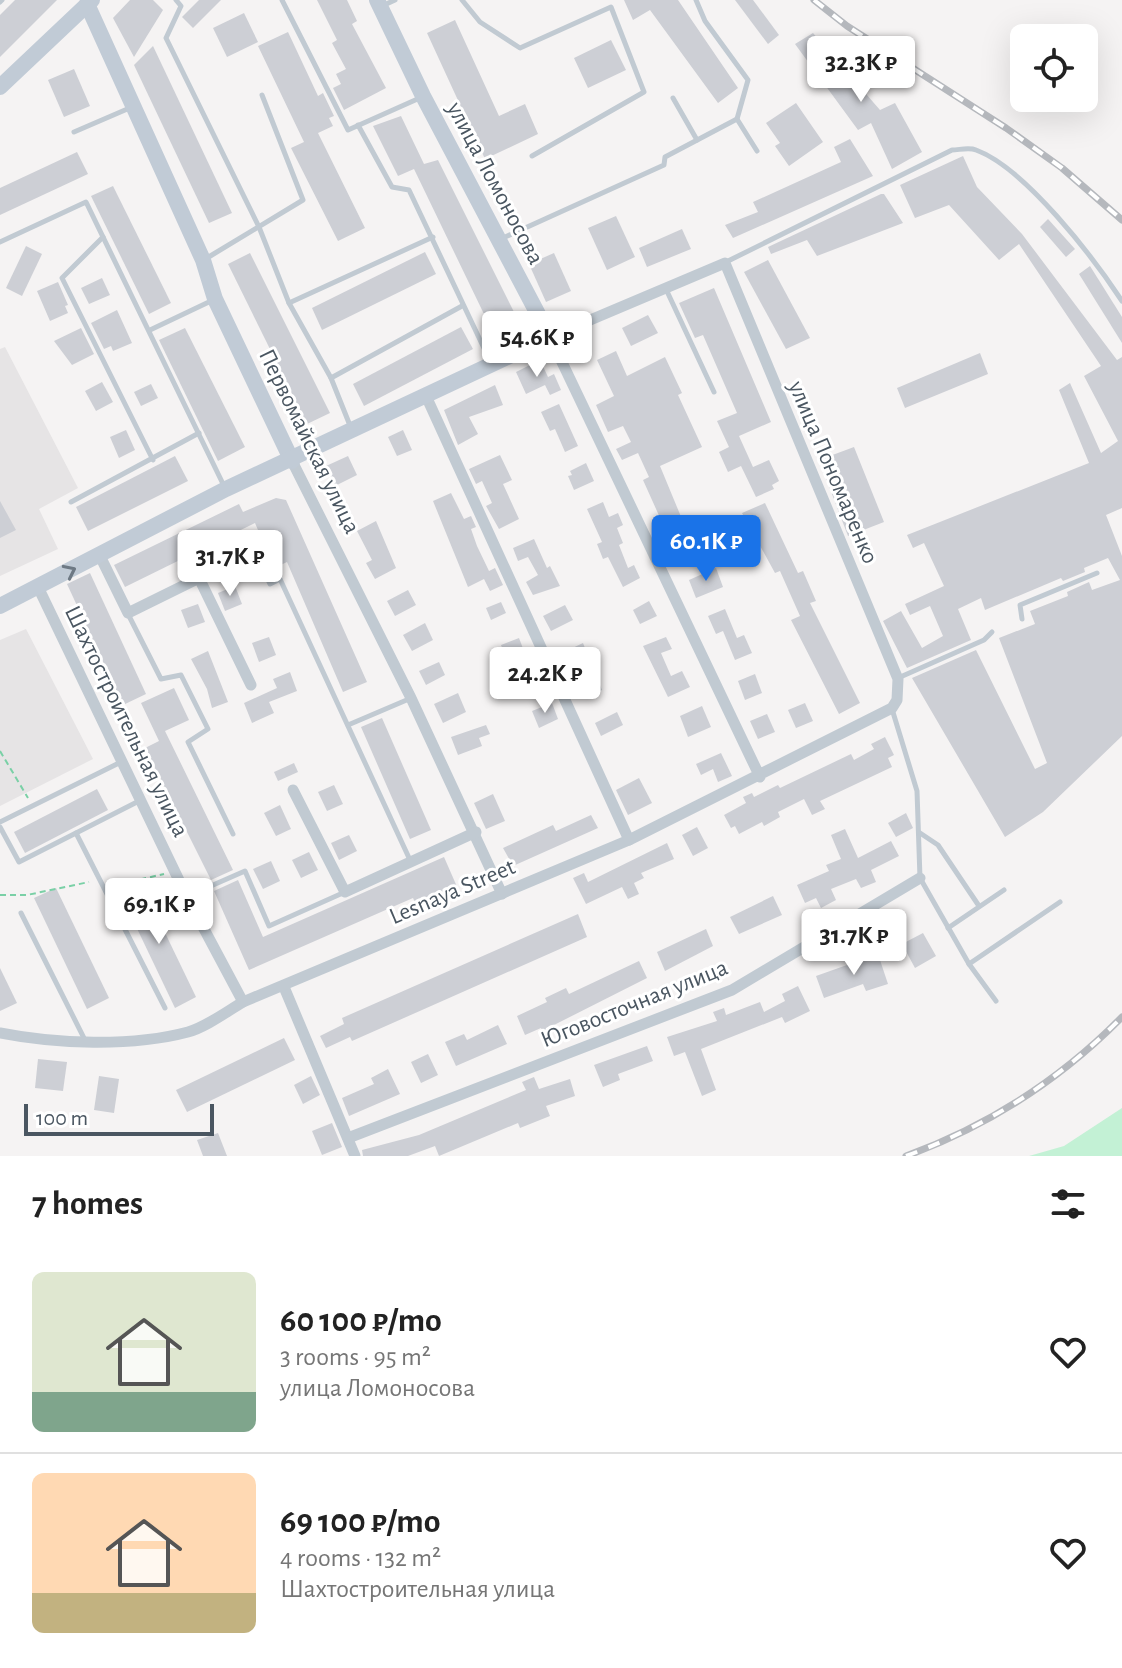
<!DOCTYPE html>
<meta charset="utf-8">
<style>
body{margin:0;font-family:"Alegreya Sans",sans-serif;background:#f6f6f6;color:#222;height:100vh;display:flex;flex-direction:column;font-size:30px;white-space:nowrap}
*{box-sizing:border-box;margin:0}
p{font-size:26px;color:#767676}
.icon{flex:none;width:44px;height:44px;fill:none;stroke:currentColor;stroke-width:2;stroke-linecap:round;stroke-linejoin:round}
.map{position:relative;height:1156px;overflow:hidden}
.sheet{display:flex;flex-direction:column;background:#fff;flex:1}
.sheet>*{flex:none}
.buttons{position:absolute;left:1010px;top:24px;display:grid;gap:16px}
.buttons a{display:grid;place-items:center;width:88px;height:88px;border-radius:12px;background:#fff;box-shadow:0 8px 32px #0002;font-size:40px}
.scale{position:absolute;left:24px;bottom:20px;width:190px;box-sizing:border-box;padding-left:8px;border:4px solid #4a5661;border-top:0;font-size:22px;line-height:28px;white-space:nowrap;color:#4a5661;-webkit-text-stroke:6px #fff;paint-order:stroke}
.price{position:absolute;translate:-50% -68px;padding:0 18px;border-radius:8px;background:#fff;color:#222;font-size:26px;line-height:52px;filter:drop-shadow(0 2px 4px #0008)}
.price::after{content:'';position:absolute;left:50%;top:48px;width:24px;height:18px;margin-left:-12px;background:inherit;clip-path:polygon(0 0,100% 0,50% 100%)}
.price.selected{background:#1a73e8;color:#fff}
ul{padding:0;list-style:none}
li{display:flex;align-items:center;gap:24px;height:200px;padding:0 32px}
li+li{border-top:2px solid #e0e0e0}
li span{display:grid;place-items:center;flex:none;width:224px;height:160px;border-radius:12px;color:#555}
li>.icon{margin-inline-start:auto}
span .icon{width:96px;height:96px;fill:#fffc;stroke-width:1}
li b{font-size:34px}
h2{display:flex;justify-content:space-between;align-items:center;height:96px;padding:0 32px;font-size:34px}
.map>svg:first-child{display:block}
</style>
<div class="map">
<svg width="1122" height="1156" viewBox="0 0 1122 1156">
<rect width="100%" height="100%" fill="#f5f3f3"/>
<g fill="#e6e4e5">
<path d="M5 347 78 488 39 509 58 549 0 576V349Z"/>
<path d="M26 629 93 759 0 806V640Z"/>
</g>
<path fill="#c3f1d5" d="M1122 1108V1156H1029L1064 1146Z"/>
<g fill="#cdcfd5">
<path d="M15 0H57L0 57V15Z"/>
<path d="M130 0H153L163 10 134 57 113 18Z"/>
<path d="M199 0H221L193 28 182 17Z"/>
<path d="M317 0H347L357 21 352 24 386 88 344 110 333 88 341 84 336 74 346 69 332 43 337 40Z"/>
<path d="M624 0H678L738 88 718 103 650 10 633 20Z"/>
<path d="M735 0H753L779 35 768 44Z"/>
<path d="M244 13 258 42 227 57 213 28Z"/>
<path d="M455 20 499 116 525 104 538 134 485 159 427 33Z"/>
<path d="M288 32 318 96 323 93 334 116 329 118 333 126 318 133 365 228 338 241 291 148 304 142 258 46Z"/>
<path d="M813 33 880 110 895 103 922 152 892 169 871 123 858 130 795 44Z"/>
<path d="M611 40 626 70 588 88 574 58Z"/>
<path d="M153 46 232 213 209 223 134 65Z"/>
<path d="M74 69 90 106 64 117 48 80Z"/>
<path d="M796 103 823 142 789 166 775 146 780 143 766 123Z"/>
<path d="M401 116 424 164 438 160 521 326 496 339 414 169 398 176 373 126Z"/>
<path d="M850 139 873 176 733 238 725 225 758 212 753 202 841 162 834 147Z"/>
<path d="M77 152 88 174 0 215V188Z"/>
<path d="M963 156 977 187 1022 234 1117 360 1122 357V508L1106 515 1122 556V736L1043 812 1005 837 912 678 976 650 1035 769 1047 763 999 638 1035 624 1030 611 1068 596 1067 592 1089 582 1092 590 1120 580 1108 558 1084 568 1085 572 1063 581 1061 578 985 610 981 598 958 609 971 640 907 668 883 621 901 611 922 648 943 636 930 606 910 615 905 604 944 586 924 543 913 548 907 535 1089 463 1059 390 1070 383 1101 453 1118 441 1084 376 1101 366 1019 244 999 260 949 205 915 218 900 185Z"/>
<path d="M113 186 171 303 149 314 91 196Z"/>
<path d="M881 194H884L903 223 817 256 807 240 771 254 768 247Z"/>
<path d="M616 216 635 257 607 270 588 228Z"/>
<path d="M1048 219 1075 249 1066 257 1040 227Z"/>
<path d="M682 229 691 249 647 267 639 248Z"/>
<path d="M26 246 42 254 22 296 6 288Z"/>
<path d="M425 252 436 274 322 330 312 308Z"/>
<path d="M250 253 330 413 307 424 228 264Z"/>
<path d="M554 253 571 291 546 302 529 264Z"/>
<path d="M768 260 810 338 786 349 744 272Z"/>
<path d="M1090 266 1122 317V343L1079 274Z"/>
<path d="M102 278 110 295 89 304 81 288Z"/>
<path d="M58 282 68 305 65 306 68 313 50 321 37 291Z"/>
<path d="M714 288 771 422 739 436 753 467 769 460 779 481 772 485 774 489 756 497 741 466 728 472 719 452 729 447 717 421 737 413 703 335 695 338 679 303Z"/>
<path d="M117 310 132 343 113 351 111 346 104 349 91 323Z"/>
<path d="M648 315 658 333 631 346 622 328Z"/>
<path d="M461 327 473 349 364 406 353 384Z"/>
<path d="M81 328 94 354 72 365 54 341Z"/>
<path d="M185 328 245 447 218 461 159 340Z"/>
<path d="M616 351 627 376 665 357 682 393 678 395 702 447 660 466 696 553 679 560 643 480 649 477 638 453 622 460 616 449 631 442 623 426 608 432 596 405 614 396 597 360Z"/>
<path d="M980 353 988 374 905 408 897 388Z"/>
<path d="M540 360 548 377 554 374 561 390 550 395 545 385 526 394 516 372Z"/>
<path d="M102 382 113 402 96 411 85 391Z"/>
<path d="M151 384 158 398 141 406 134 392Z"/>
<path d="M495 385 503 405 469 417 478 434 458 445 444 410Z"/>
<path d="M559 404 578 446 565 452 555 429 550 431 541 412Z"/>
<path d="M126 430 135 450 119 458 110 437Z"/>
<path d="M403 430 412 450 397 456 388 437Z"/>
<path d="M854 447 884 522 848 536 819 460Z"/>
<path d="M500 455 512 480 503 484 519 519 499 529 486 506 492 503 482 481 476 484 469 469Z"/>
<path d="M175 456 188 481 88 531 76 507Z"/>
<path d="M348 456 357 475 335 486 326 466Z"/>
<path d="M586 463 594 481 574 490 568 476 572 475 570 471Z"/>
<path d="M451 493 464 519 471 516 476 527 471 529 477 546 489 571 495 568 503 585 490 591 484 579 468 587 433 501Z"/>
<path d="M276 498 286 500 367 682 343 692 287 562 274 568 255 523 125 587 114 565 239 504 243 512Z"/>
<path d="M0 501 16 530 0 538Z"/>
<path d="M603 502 609 517 618 513 623 525 617 528 623 543 619 545 628 568 634 565 640 578 623 587 608 557 603 559 597 544 602 542 587 509Z"/>
<path d="M765 503 798 573 803 571 816 601 810 603 860 703 839 714 791 620 800 616 780 571 775 573 742 513Z"/>
<path d="M376 521 396 568 375 579 366 563 372 560 357 531Z"/>
<path d="M534 539 547 568 550 566 560 586 533 595 526 582 538 575 528 557 518 561 513 548Z"/>
<path d="M716 568 723 587 696 598 689 580Z"/>
<path d="M90 573 146 694 123 705 67 584Z"/>
<path d="M235 586 242 604 225 611 218 593Z"/>
<path d="M408 590 416 605 395 616 387 601Z"/>
<path d="M649 601 657 616 640 624 633 610Z"/>
<path d="M501 602 506 613 491 620 486 608Z"/>
<path d="M198 604 205 622 188 628 181 610Z"/>
<path d="M565 605 573 620 551 631 543 616Z"/>
<path d="M725 609 737 638 744 635 752 653 735 660 723 631 716 634 708 616Z"/>
<path d="M425 623 433 640 412 651 403 635Z"/>
<path d="M269 637 276 655 259 662 252 643Z"/>
<path d="M666 637 672 649 661 653 671 676 682 671 690 687 668 697 643 646Z"/>
<path d="M519 638 524 651 506 658 501 645Z"/>
<path d="M583 643 602 690 583 699 562 653Z"/>
<path d="M208 651 228 702 212 708 207 689 191 659Z"/>
<path d="M439 662 445 675 426 685 419 671Z"/>
<path d="M531 668H535L543 683 526 691 518 675Z"/>
<path d="M290 672 297 691 269 702 274 713 252 723 244 703 277 688 273 679Z"/>
<path d="M755 674 762 693 745 700 738 681Z"/>
<path d="M174 688 189 720 165 731 233 870 211 880 145 748 159 741 141 703Z"/>
<path d="M458 693 466 712 443 723 434 704Z"/>
<path d="M552 703 558 719 539 728 532 711Z"/>
<path d="M805 703 813 721 796 728 788 710Z"/>
<path d="M702 706 711 727 688 737 680 716Z"/>
<path d="M617 712 623 725 601 736 595 723Z"/>
<path d="M767 714 775 732 758 739 750 721Z"/>
<path d="M382 718 431 830 410 839 361 727Z"/>
<path d="M486 725 490 734 479 738 482 746 458 755 451 737Z"/>
<path d="M885 737 894 755 888 758 892 767 820 801 825 809 812 815 804 799 778 812 780 817 764 826 762 822 739 834 735 826 731 828 724 815 746 803 743 797 752 793 754 797 778 785 780 788 851 754 854 760 874 749 871 744Z"/>
<path d="M721 753 732 776 718 782 713 769 701 775 696 764Z"/>
<path d="M294 763 298 772 278 781 274 772Z"/>
<path d="M639 778 652 803 628 815 616 790Z"/>
<path d="M334 785 343 804 327 811 318 792Z"/>
<path d="M97 789 108 810 25 853 14 832Z"/>
<path d="M493 794 505 821 486 829 474 803Z"/>
<path d="M280 805 291 829 276 836 264 813Z"/>
<path d="M906 813 913 828 896 837 888 823Z"/>
<path d="M591 815 598 828 513 866 503 848 553 825 556 831Z"/>
<path d="M697 827 708 848 693 856 682 835Z"/>
<path d="M845 829 858 858 891 841 899 856 871 870 876 882 861 888 856 879 831 889 836 900 821 908 816 898 805 903 797 885 829 871 826 865 841 859 831 835Z"/>
<path d="M349 835 357 851 339 860 331 843Z"/>
<path d="M667 843 674 859 641 873 644 878 634 883 639 894 628 899 622 887 586 904 573 878 584 873 588 882Z"/>
<path d="M309 852 318 870 301 878 292 860Z"/>
<path d="M444 857 458 889 417 907 413 898 249 970 214 891 238 880 263 937Z"/>
<path d="M271 861 280 881 263 889 253 869Z"/>
<path d="M142 885 196 997 175 1008 121 895Z"/>
<path d="M56 888 109 998 87 1009 34 898Z"/>
<path d="M773 896 782 915 739 934 730 917Z"/>
<path d="M578 914 587 937 352 1041 350 1037 326 1048 320 1036 344 1024 342 1018Z"/>
<path d="M706 929 713 946 665 971 657 952Z"/>
<path d="M923 933 936 956 915 968 902 944Z"/>
<path d="M878 954 888 984 866 991 863 984 824 998 816 976Z"/>
<path d="M639 961 647 978 554 1025 557 1031 545 1036 541 1028 525 1035 517 1016 547 1002 545 998 566 988 569 994Z"/>
<path d="M0 968 17 1003 0 1011Z"/>
<path d="M798 986 810 1011 785 1023 782 1017 701 1049 716 1090 702 1096 685 1052 674 1056 667 1037 717 1021 713 1012 724 1008 726 1015 760 1002 764 1012 785 1001 782 994Z"/>
<path d="M498 1025 507 1044 456 1066 445 1042 464 1034 467 1040Z"/>
<path d="M284 1038 295 1060 187 1112 176 1090Z"/>
<path d="M647 1046 653 1061 618 1074 620 1080 603 1087 594 1065Z"/>
<path d="M428 1054 438 1075 421 1083 411 1062Z"/>
<path d="M38 1059 67 1062 63 1091 35 1088Z"/>
<path d="M388 1069 400 1094 349 1116 342 1098 374 1084 371 1078Z"/>
<path d="M99 1076 119 1079 114 1113 94 1110Z"/>
<path d="M311 1076 320 1095 303 1104 294 1085Z"/>
<path d="M534 1077 539 1089 570 1079 575 1096 546 1106 550 1116 520 1128 518 1123 439 1156 435 1146 408 1156H363L362 1150 419 1135 526 1090 522 1082Z"/>
<path d="M332 1123 342 1147 322 1155 312 1131Z"/>
<path d="M218 1133 227 1156H203L197 1140Z"/>
</g>
<g fill="none" stroke-linecap="round" stroke-linejoin="round">
<g stroke="#7ad0a6" stroke-width="2" stroke-dasharray="6 4" stroke-linecap="butt">
<path d="M0 751 28 798"/>
<path d="M111 886 164 874"/>
<path d="M0 895H27L89 882"/>
</g>
<g stroke="#c1cad2" stroke-width="5">
<path d="M176 0 181 6 166 38 259 227 289 303 331 378 351 428"/>
<path d="M282 0 348 130 422 97"/>
<path d="M462 0 480 22 520 48 611 7 644 92 532 156"/>
<path d="M696 0 705 21 748 80 737 119"/>
<path d="M0 2 2 0"/>
<path d="M382 6 395 0"/>
<path d="M673 98 697 140"/>
<path d="M358 125 392 187 409 190 491 363"/>
<path d="M74 132 132 107"/>
<path d="M103 237 62 278 153 460"/>
<path d="M503 238 664 165 665 157 737 119 757 151"/>
<path d="M0 242 86 202 225 488"/>
<path d="M207 258 303 200 262 95"/>
<path d="M726 262 952 150C959 150 969 147 976 150 1025 168 1093 257 1122 301"/>
<path d="M665 287 714 392"/>
<path d="M289 303 433 237"/>
<path d="M150 330 211 301"/>
<path d="M331 378 462 306"/>
<path d="M71 502 199 433"/>
<path d="M200 577 254 551 270 584 280 579 410 860"/>
<path d="M128 614 161 679 181 675 208 729 188 742 233 834"/>
<path d="M1022 619 1020 605 1097 573"/>
<path d="M898 678 984 640 992 632"/>
<path d="M892 709 917 791 920 878 969 964 996 1001"/>
<path d="M348 725 409 699"/>
<path d="M0 822 121 762"/>
<path d="M0 827 19 862 139 801"/>
<path d="M76 833 165 1008"/>
<path d="M920 833 938 845 979 906"/>
<path d="M188 896 245 871 269 926 345 892"/>
<path d="M21 913 85 1040"/>
<path d="M948 928 1004 890"/>
<path d="M969 964 1060 902"/>
</g>
<g stroke="#c1cad2" stroke-width="11">
<path d="M426 396 629 840"/>
<path d="M292 461 411 698 502 894"/>
<path d="M100 556 128 613 199 578 251 685"/>
<path d="M38 587 187 897 243 1002"/>
<path d="M293 790 345 892 476 832"/>
<path d="M284 987 355 1156"/>
<path d="M0 1033C55 1044 132 1047 188 1032 206 1027 226 1012 243 1002L629 840 892 708 897 700 898 679 725 263 550 337 760 777"/>
<path d="M348 1138 732 990 920 878"/>
</g>
<g stroke="#c1cbd6" stroke-width="16">
<path d="M87 4 203 260 215 299 292 461"/>
<path d="M0 87 92 0"/>
<path d="M0 606 226 489 550 337 423 96 377 0"/>
</g>
<g stroke="#b5b8bd" stroke-width="7">
<g id="rail">
<path d="M814 0 847 26 1006 128 1062 168 1122 220"/>
<path d="M906 1156C988 1126 1061 1079 1122 1017"/>
</g>
</g>
<use href="#rail" stroke="#fff" stroke-width="4" stroke-dasharray="12" stroke-linecap="butt"/>
</g>
<defs><path id="oneway-chevron" d="M-2-3.5L2.5 0L-2 3.5" fill="none" stroke-width="1.6" stroke-linecap="round" stroke-linejoin="round" transform="scale(2)"/></defs>
<use stroke="#6e7984" href="#oneway-chevron" transform="translate(70 571) rotate(-26)"/>
<g text-anchor="middle" stroke-width="6" stroke-linejoin="round" paint-order="stroke">
<g font-size="24" fill="#4a5661" stroke="#fff">
<text transform="translate(496 183) rotate(62)" y="8">улица Ломоносова</text>
<text transform="translate(310 441) rotate(64)" y="8">Первомайская улица</text>
<text transform="translate(834 472) rotate(67)" y="8">улица Пономаренко</text>
<text transform="translate(127 721) rotate(64)" y="8">Шахтостроительная улица</text>
<text transform="translate(452 891) rotate(-23)" y="8">Lesnaya Street</text>
<text transform="translate(634 1003) rotate(-22)" y="8">Юговосточная улица</text>
</g>
</g>
</svg>
<div class="buttons">
<a><svg class="icon" aria-label="locate" viewBox="0 0 24 24"><circle cx="12" cy="12" r="6"/><path d="M12 2v4M12 18v4M2 12h4M18 12h4"/></svg></a>
</div>
<div class="scale">100 m</div>
<b class="price" style="left:861px;top:104px">32.3K ₽</b>
<b class="price" style="left:537px;top:379px">54.6K ₽</b>
<b class="price selected" style="left:706px;top:583px">60.1K ₽</b>
<b class="price" style="left:230px;top:598px">31.7K ₽</b>
<b class="price" style="left:545px;top:715px">24.2K ₽</b>
<b class="price" style="left:159px;top:946px">69.1K ₽</b>
<b class="price" style="left:854px;top:977px">31.7K ₽</b>
</div>
<section class="sheet">
<h2>7 homes<svg class="icon" aria-label="filters" viewBox="0 0 24 24"><path d="M4 7h16M4 17h16"/><circle cx="9" cy="7" r="2"/><circle cx="15" cy="17" r="2"/></svg></h2>
<ul>
<li><span style="background:linear-gradient(#dfe7d0 75%,#7fa58c 0)"><svg class="icon" aria-label="home" viewBox="0 0 24 24"><path d="M3 11l9-7 9 7M6 9v11h12V9"/></svg></span><div><b>60 100 ₽/mo</b><p>3 rooms · 95 m²</p><p>улица Ломоносова</p></div><svg class="icon" aria-label="heart" viewBox="0 0 24 24"><path d="M12 20l-8-8c-3-5 5-10 8-4 3-6 11-1 8 4z"/></svg></li>
<li><span style="background:linear-gradient(#ffd9b3 75%,#c2b280 0)"><svg class="icon" aria-label="home" viewBox="0 0 24 24"><path d="M3 11l9-7 9 7M6 9v11h12V9"/></svg></span><div><b>69 100 ₽/mo</b><p>4 rooms · 132 m²</p><p>Шахтостроительная улица</p></div><svg class="icon" aria-label="heart" viewBox="0 0 24 24"><path d="M12 20l-8-8c-3-5 5-10 8-4 3-6 11-1 8 4z"/></svg></li>
</ul>
</section>
